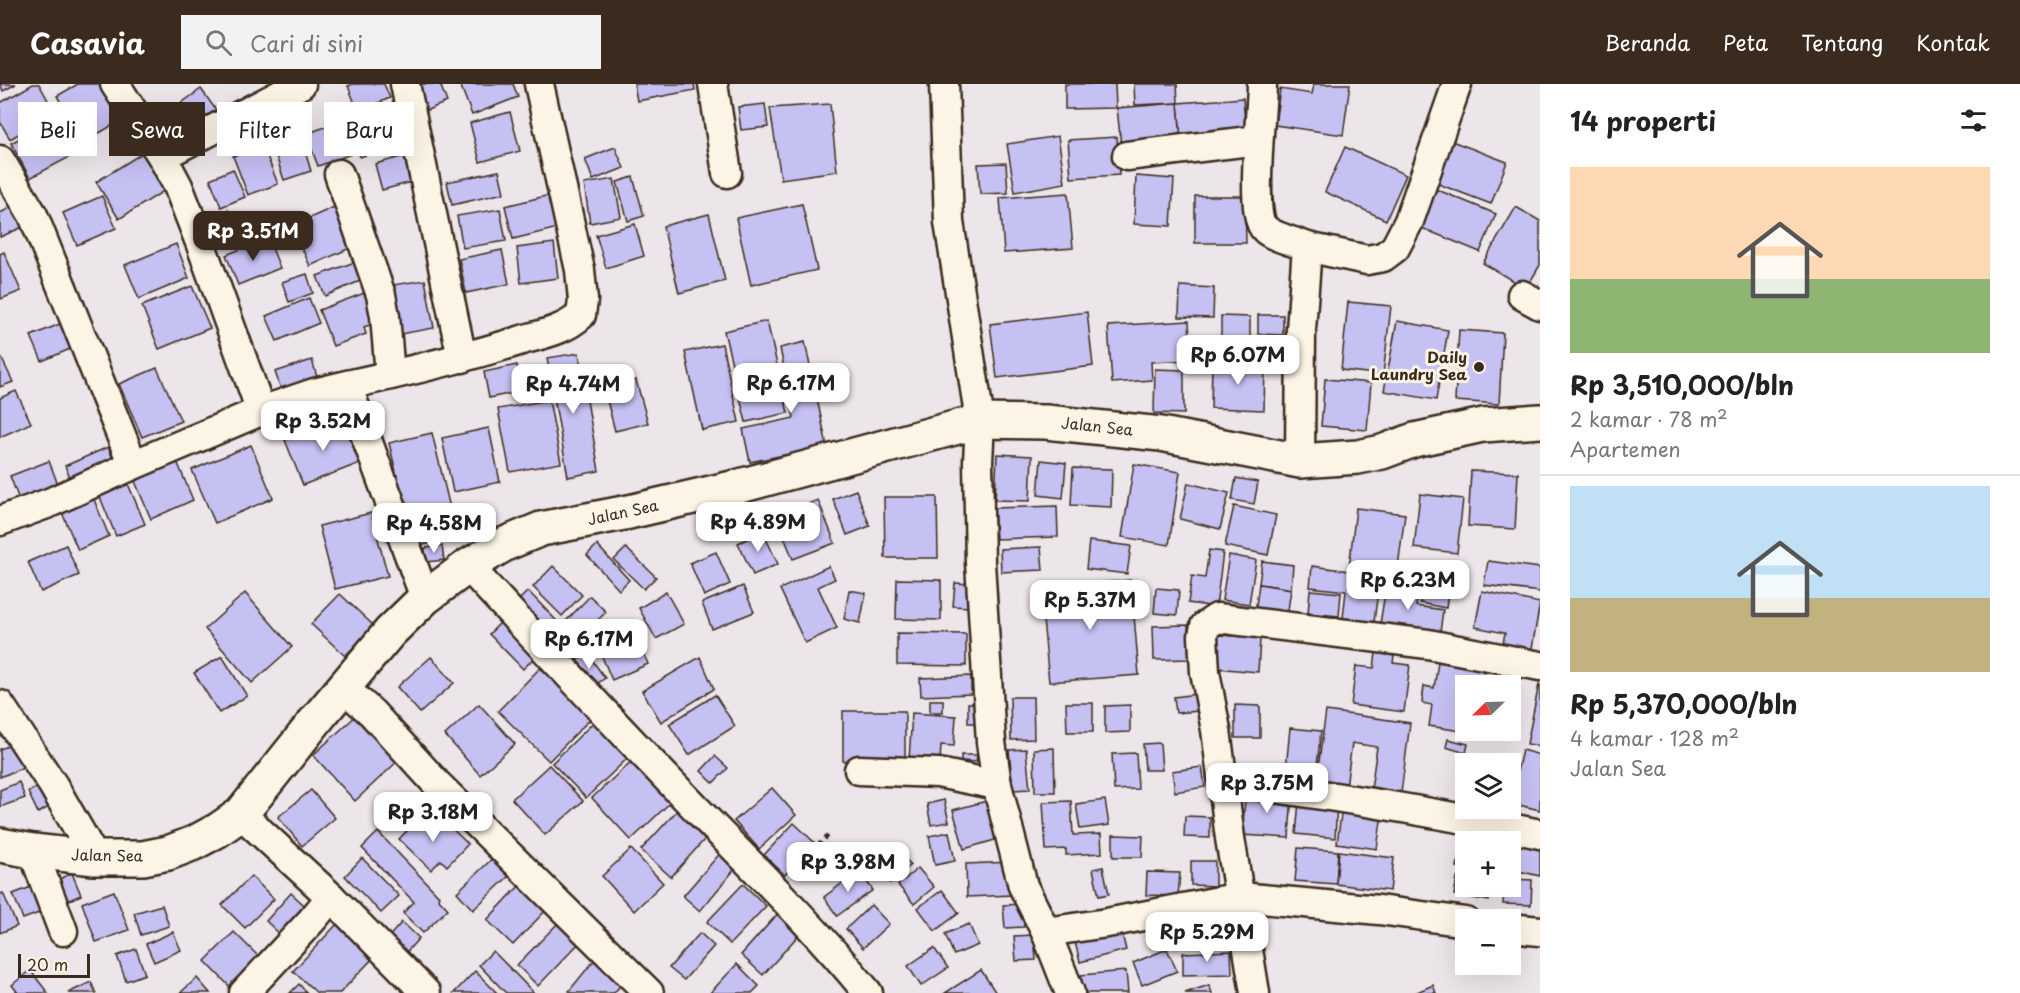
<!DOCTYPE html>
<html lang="id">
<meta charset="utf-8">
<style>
body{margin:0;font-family:"Playpen Sans",sans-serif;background:#f2f2f2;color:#222;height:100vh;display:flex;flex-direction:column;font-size:22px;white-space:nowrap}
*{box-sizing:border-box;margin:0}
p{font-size:20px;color:#767676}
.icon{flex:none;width:33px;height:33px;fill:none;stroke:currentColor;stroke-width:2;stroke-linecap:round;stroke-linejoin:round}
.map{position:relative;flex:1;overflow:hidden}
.panel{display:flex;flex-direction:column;background:#fff;width:480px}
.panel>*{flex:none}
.hud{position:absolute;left:18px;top:18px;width:570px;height:54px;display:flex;gap:12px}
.needle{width:39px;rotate:247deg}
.fabs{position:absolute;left:1455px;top:591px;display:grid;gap:12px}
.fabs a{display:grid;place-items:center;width:66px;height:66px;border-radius:0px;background:#fff;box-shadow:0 6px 24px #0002;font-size:30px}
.scale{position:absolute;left:18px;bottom:15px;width:72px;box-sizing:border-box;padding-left:6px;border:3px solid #3b2a1e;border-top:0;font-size:16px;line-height:21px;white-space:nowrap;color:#3b2a1e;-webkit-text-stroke:4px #fcf5e5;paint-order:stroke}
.price{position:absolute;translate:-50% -51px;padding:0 14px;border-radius:12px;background:#fff;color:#222;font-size:20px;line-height:39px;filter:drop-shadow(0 2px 3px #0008)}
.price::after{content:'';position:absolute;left:50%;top:36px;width:18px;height:14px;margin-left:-9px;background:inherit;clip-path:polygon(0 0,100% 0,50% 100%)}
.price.current{background:#3b2a1e;color:#fff}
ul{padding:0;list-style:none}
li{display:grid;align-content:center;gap:12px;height:318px;padding:0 30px}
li+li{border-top:2px solid #e0e0e0}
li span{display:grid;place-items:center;height:186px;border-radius:0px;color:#555}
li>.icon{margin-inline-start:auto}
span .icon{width:108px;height:108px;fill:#fffc;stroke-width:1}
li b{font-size:26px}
h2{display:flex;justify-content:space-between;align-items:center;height:72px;padding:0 30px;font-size:26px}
.pill{padding:0 21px;border-radius:0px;background:#fff;box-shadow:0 6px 24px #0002;font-size:21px;line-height:54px}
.pill.current{background:#3b2a1e;color:#fff}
header{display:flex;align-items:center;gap:36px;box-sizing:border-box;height:84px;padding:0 30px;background:#3b2a1e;color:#fff}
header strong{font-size:28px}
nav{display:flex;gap:33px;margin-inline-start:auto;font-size:21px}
.search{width:420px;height:54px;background:#f2f2f2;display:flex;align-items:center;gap:15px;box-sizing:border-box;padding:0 21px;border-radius:0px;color:#767676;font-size:22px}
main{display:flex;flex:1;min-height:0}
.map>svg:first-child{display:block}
</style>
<header>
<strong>Casavia</strong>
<div class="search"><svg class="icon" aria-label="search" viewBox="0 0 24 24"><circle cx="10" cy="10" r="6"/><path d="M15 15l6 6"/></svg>Cari di sini</div>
<nav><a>Beranda</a><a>Peta</a><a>Tentang</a><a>Kontak</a></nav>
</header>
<main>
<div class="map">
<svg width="1540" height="909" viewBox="0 0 1540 909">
<rect width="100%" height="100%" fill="#ece5e9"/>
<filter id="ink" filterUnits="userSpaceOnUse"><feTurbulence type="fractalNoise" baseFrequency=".0167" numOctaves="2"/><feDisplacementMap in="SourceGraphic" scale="12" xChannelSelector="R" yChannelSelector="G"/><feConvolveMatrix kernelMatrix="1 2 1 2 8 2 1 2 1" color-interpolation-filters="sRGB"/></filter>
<g filter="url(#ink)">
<g fill="#c6c1f3" stroke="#3b2a1e" stroke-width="1.5">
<path d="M0 0H16L3 7Z"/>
<path d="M33 0H39L55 29 10 55 0 38V19Z"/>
<path d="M78 0H106L125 34 84 58 57 12Z"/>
<path d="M353 0H384L390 14 358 27 348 2Z"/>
<path d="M412 0H440L447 18 420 29Z"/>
<path d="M460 0H513L518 13 472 31Z"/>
<path d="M634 0H694L695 6 637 17Z"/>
<path d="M1065 0H1115L1116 24 1065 25Z"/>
<path d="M1134 0H1177L1178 19 1135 21Z"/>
<path d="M1314 0H1350L1343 51 1275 41 1280 5 1312 10Z"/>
<path d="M201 5 216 26 191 44 176 23Z"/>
<path d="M1243 14 1246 51 1181 57 1178 19Z"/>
<path d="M1178 19 1181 57 1121 61 1117 24Z"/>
<path d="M765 20 768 43 741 46 738 23Z"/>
<path d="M830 20 837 87 781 95 770 24Z"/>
<path d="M393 28 404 58 360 73 350 41Z"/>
<path d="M510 28 520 67 480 78 470 39Z"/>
<path d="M60 32 79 68 30 94 11 59Z"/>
<path d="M339 38 351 70 318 82 306 50Z"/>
<path d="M256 47 260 57 224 69 221 59Z"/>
<path d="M300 51 311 87 284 96 272 60Z"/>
<path d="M1058 52 1065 99 1015 108 1007 60Z"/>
<path d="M1117 53 1119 91 1071 94 1068 56Z"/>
<path d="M1449 56 1507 78 1491 120 1433 98Z"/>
<path d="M263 62 278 100 248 111 233 72Z"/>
<path d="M615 63 624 84 593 96 585 75Z"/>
<path d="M1345 63 1406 91 1386 136 1325 108Z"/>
<path d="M144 68 167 105 119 135 96 98Z"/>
<path d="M405 72 412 98 382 106 375 80Z"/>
<path d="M1006 79 1008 109 980 110 978 80Z"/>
<path d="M233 85 245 113 221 123 210 95Z"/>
<path d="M499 87 504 109 452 121 447 98Z"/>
<path d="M1136 92 1174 95 1171 142 1134 140Z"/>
<path d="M633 93 644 132 628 137 617 98Z"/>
<path d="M614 95 621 133 590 139 584 100Z"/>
<path d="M1433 104 1496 130 1480 168 1417 142Z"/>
<path d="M1068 109 1073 164 1004 169 1000 114Z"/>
<path d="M550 111 558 144 513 155 505 122Z"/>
<path d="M102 112 116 144 77 161 63 129Z"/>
<path d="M1195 112H1245L1246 159H1195Z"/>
<path d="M343 119 361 159 310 182 292 142Z"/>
<path d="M802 120 817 186 751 201 736 134Z"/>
<path d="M16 121 25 142 0 153V129Z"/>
<path d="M1516 123 1540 137V181L1526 205 1483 179Z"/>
<path d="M500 125 506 157 463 164 457 132Z"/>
<path d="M228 126 235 142 210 154 203 137Z"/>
<path d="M709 130 725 197 679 209 663 142Z"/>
<path d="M635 140 644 172 606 184 596 151Z"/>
<path d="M268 154 280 184 238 201 226 171Z"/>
<path d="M554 159 558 194 521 199 517 164Z"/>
<path d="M176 160 189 194 139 215 125 181Z"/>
<path d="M502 166 509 200 466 209 459 175Z"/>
<path d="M4 168 21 207 1 215 0 170Z"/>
<path d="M360 176 367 194 325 212 317 192Z"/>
<path d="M307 190 313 209 289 218 282 198Z"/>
<path d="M425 196 434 244 395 251 386 202Z"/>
<path d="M192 202 210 244 159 265 142 222Z"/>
<path d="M1180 202 1214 204 1213 234 1179 233Z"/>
<path d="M375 205 377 238 364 243 366 250 333 262 319 226Z"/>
<path d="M309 214 319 239 277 257 266 232Z"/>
<path d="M1348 218 1391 222 1383 291 1341 286Z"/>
<path d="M1087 228 1093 282 997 294 990 240Z"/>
<path d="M1258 231H1283V251L1258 250Z"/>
<path d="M1221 232 1250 233V262H1221Z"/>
<path d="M67 237 77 262 42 277 31 252Z"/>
<path d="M767 237 788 329 746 338 724 247Z"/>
<path d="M1189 237 1191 276 1151 278 1152 296 1112 299 1108 242Z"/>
<path d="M1397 237 1448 246 1436 316 1384 307Z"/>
<path d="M1459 246 1503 249 1499 320 1455 317Z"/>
<path d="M805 258 827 362 750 378 743 345 794 334 780 264Z"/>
<path d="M722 260 739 338 702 346 685 268Z"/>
<path d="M1271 267 1288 271 1284 289 1266 285Z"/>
<path d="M579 269 599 387 568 393 547 274Z"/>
<path d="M0 271 13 298 0 303Z"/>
<path d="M312 276 317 293 281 305 275 288Z"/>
<path d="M1212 279 1265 281 1264 326 1211 324Z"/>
<path d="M517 281 522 307 489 314 484 288Z"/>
<path d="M157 284 181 337 142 353 119 300Z"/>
<path d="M1155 285 1184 286V330L1154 329Z"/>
<path d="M1325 295 1371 299 1367 346 1321 342Z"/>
<path d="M636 296 648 339 615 347 604 305Z"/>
<path d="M16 307 31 339 0 353V314Z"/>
<path d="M549 316 561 379 510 388 498 325Z"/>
<path d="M342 334 360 379 303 401 285 356Z"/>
<path d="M489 344 500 398 453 408 442 354Z"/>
<path d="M432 349 457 453 414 463 389 359Z"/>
<path d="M251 361 273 414 215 439 192 386Z"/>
<path d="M108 363 116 382 73 401 65 382Z"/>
<path d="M174 370 193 416 151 435 131 388Z"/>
<path d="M997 370 1032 372 1030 417 995 416Z"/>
<path d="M1041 376 1066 379 1063 414 1038 411Z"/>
<path d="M49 377 60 406 21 421 10 392Z"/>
<path d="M1134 380 1180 388 1169 461 1122 453Z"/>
<path d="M1073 384 1112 385 1111 423 1071 421Z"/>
<path d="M1471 387 1518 389 1515 445 1468 442Z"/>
<path d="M123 388 145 440 116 452 95 401Z"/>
<path d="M1236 394 1258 398 1254 420 1232 416Z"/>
<path d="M1188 399 1229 409 1220 445 1180 435Z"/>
<path d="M90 406 109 452 78 466 58 419Z"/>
<path d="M856 406 870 442 847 451 833 415Z"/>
<path d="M1420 410 1463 415 1457 469 1414 464Z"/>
<path d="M884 413H937L938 474H885Z"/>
<path d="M818 416 835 459 793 475 776 433Z"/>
<path d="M1057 422 1058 453 996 455 994 424Z"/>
<path d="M1234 422 1276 431 1268 471 1225 462Z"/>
<path d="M1356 424 1405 430 1397 490 1349 484Z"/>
<path d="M371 429 388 492 335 505 319 442Z"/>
<path d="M763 448 778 480 753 491 738 459Z"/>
<path d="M1089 457 1131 462 1127 490 1086 485Z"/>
<path d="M66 461 79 491 41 508 28 478Z"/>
<path d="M597 461 629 496 619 506 587 471Z"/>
<path d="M442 462 444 476 426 478 425 464Z"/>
<path d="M1041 463 1043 486 1001 488 1000 465Z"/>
<path d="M626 464 656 493 644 505 614 476Z"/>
<path d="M1209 466 1223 468 1216 523 1188 519 1192 492 1205 494Z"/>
<path d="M716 468 730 500 704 512 690 479Z"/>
<path d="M1229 471 1256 476 1249 520 1222 516Z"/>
<path d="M1262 477 1293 481 1291 505 1259 500Z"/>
<path d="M1488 477 1540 484V508L1484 501Z"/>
<path d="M553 482 582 511 562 532 533 503Z"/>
<path d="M829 482 835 495 818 503 837 544 805 559 780 505Z"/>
<path d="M1312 482 1380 491 1374 538 1343 534 1346 507 1310 503Z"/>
<path d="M1388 491 1420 497 1416 522 1443 526 1439 556 1379 546Z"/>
<path d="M897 495 941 496V536L896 535Z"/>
<path d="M1131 496 1139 591 1049 598 1040 504Z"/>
<path d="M1424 496 1449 500 1446 524 1420 519Z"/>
<path d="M955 499 970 500 969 523 953 522Z"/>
<path d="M1259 500 1291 505 1286 540 1254 536Z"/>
<path d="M743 502 754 528 712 545 702 519Z"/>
<path d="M1156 504 1179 506 1177 531 1154 529Z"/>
<path d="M849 506 866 509 860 539 844 535Z"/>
<path d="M1310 506 1341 509 1339 532 1308 529Z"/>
<path d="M528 507 575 556 563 567 516 519Z"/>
<path d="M1482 507 1540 519 1531 570 1502 564 1505 549 1475 543Z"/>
<path d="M666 508 684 540 656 555 639 524Z"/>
<path d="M245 509 292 563 252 599 205 545Z"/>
<path d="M340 510 374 542 345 572 311 540Z"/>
<path d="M590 512 606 528 581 553 565 538Z"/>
<path d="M507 532 541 567 523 585 489 550Z"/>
<path d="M631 539 648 580 612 596 594 554Z"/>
<path d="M1188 541 1189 575 1154 576 1153 542Z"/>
<path d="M897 549 966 550V582L897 581Z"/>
<path d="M1207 550 1260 554 1258 588 1205 583Z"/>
<path d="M587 569 605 594 591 604 573 579Z"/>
<path d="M1376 569 1394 572 1393 579 1410 581 1404 628 1351 621 1356 582 1374 584Z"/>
<path d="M222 572 247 612 219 629 194 589Z"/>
<path d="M431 573 454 599 420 629 397 603Z"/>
<path d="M700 573 714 605 661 638 642 607Z"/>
<path d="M1438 578 1484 586 1482 602H1466V646H1475L1474 649 1429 642 1432 621 1422 619 1424 602 1434 604Z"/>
<path d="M540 584 591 634 549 677 498 627Z"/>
<path d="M971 592V610L921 612 920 594Z"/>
<path d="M1539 600 1540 601V662L1527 660Z"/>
<path d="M1197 610 1199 627 1176 629 1174 613Z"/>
<path d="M715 611 735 642 689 671 669 640Z"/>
<path d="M1010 613H1033L1034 655 1011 656Z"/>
<rect x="930" y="616" width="13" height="12"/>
<rect x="968" y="619" width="14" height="20"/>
<path d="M1066 619H1093V648H1067Z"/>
<path d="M479 620 515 660 480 691 445 651Z"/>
<path d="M1130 621V648L1105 649V622Z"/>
<path d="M1235 621 1260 622V654H1235Z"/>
<rect x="843" y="627" width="62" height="50"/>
<path d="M1326 627 1410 639 1401 709 1371 705 1377 663 1352 659 1346 703 1316 699Z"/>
<path d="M359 629 400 675 355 717 313 671Z"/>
<path d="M912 629 956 632 954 662 941 661 940 678 909 676Z"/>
<path d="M597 635 632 670 586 714 552 679Z"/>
<path d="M1290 644 1321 647 1315 698 1285 695Z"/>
<path d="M1448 655 1468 660 1466 669 1446 663Z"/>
<path d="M21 657 31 680 0 693V665Z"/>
<path d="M1160 659 1162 686H1145L1143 660Z"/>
<path d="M1054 664 1055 708H1035L1034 665Z"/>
<path d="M1026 665 1030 705 1013 706 1009 666Z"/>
<path d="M1522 666 1540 671V726L1510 719Z"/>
<path d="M1136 669 1138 705 1114 706 1112 670Z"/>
<path d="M961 671H977L976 678 961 677Z"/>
<path d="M637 672 676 713 631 756 592 714Z"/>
<path d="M715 672 728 684 713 699 701 687Z"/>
<path d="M549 681 583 717 545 751 512 715Z"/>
<path d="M1202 683 1205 703 1175 708 1172 687Z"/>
<path d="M19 698 25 714 0 723V706Z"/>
<path d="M43 700 53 721 38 729 28 708Z"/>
<path d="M772 704 796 731 759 765 734 737Z"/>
<path d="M1246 705 1292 709 1289 754 1242 751Z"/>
<path d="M311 706 335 734 302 762 278 733Z"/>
<path d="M994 715 1005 753 964 765 953 726Z"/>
<path d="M944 716 949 738 931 741 927 720Z"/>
<path d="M1105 716 1109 741 1080 745 1076 720Z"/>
<path d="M1071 717 1073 751 1101 750 1102 769 1066 771V765L1046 766 1043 718Z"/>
<path d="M1299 717 1337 720 1335 754 1296 750Z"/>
<path d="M1343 717 1383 723 1377 765 1337 759Z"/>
<path d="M683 720 712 747 671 793 641 766Z"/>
<path d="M1185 732 1210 733V754L1184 753Z"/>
<path d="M421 733 435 746 444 737 468 760 447 782 441 776 431 786 399 755Z"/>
<path d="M794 739 814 758 785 791 764 771Z"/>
<path d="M1507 745 1540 753V792L1510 785V758H1504Z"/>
<path d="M378 748 439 812 438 814 448 825 423 849 403 829 414 818 362 764Z"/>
<path d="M949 748 955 777 935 781 929 752Z"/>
<path d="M1462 749 1500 756 1499 758H1466V784L1457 783Z"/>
<path d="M1113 751 1143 752 1142 773H1113Z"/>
<path d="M893 761 911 781 890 799 873 778Z"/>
<path d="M1298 764 1338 767 1336 800 1295 797Z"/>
<path d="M631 765 663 799 634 827 602 792Z"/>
<path d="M723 766 739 780 700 827 683 812Z"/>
<path d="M1339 767 1394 774 1390 807 1336 800Z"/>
<path d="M494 773 510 791 473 826 457 808Z"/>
<path d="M362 774 399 812 381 829 345 792Z"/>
<path d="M1191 777H1215V802L1191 801Z"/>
<path d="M1012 778 1013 811 967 813 966 780Z"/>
<path d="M1103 783 1109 810 1099 812 1093 785Z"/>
<path d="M918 784 934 803 914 820 898 801Z"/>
<path d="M859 787 873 806 837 832 824 813Z"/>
<path d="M1147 788 1180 789 1178 812 1146 811Z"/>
<path d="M72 789 81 811 67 817 59 795Z"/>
<path d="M251 792 274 815 245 844 222 821Z"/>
<path d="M1457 794 1466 795V802H1492L1489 817 1454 811Z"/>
<path d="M1510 795 1532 796 1531 821 1503 820 1504 802H1510Z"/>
<path d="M39 800 49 825 23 835 13 810Z"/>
<path d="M743 800 766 822 730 860 707 838Z"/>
<path d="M520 801 546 826 513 861 487 836Z"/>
<path d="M942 806 959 829 935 847 918 824Z"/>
<path d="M114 807 129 846 96 858 82 819Z"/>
<path d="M3 809 17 842 0 849V810Z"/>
<path d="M291 809 314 830 288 858 266 837Z"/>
<path d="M1023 820 1024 843 1005 844 1003 821Z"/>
<path d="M162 821 169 842 141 851 134 829Z"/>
<path d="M871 821 889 840 863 864 846 845Z"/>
<path d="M1226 823 1228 860 1187 862 1185 825Z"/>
<path d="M781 826 803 846 763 891 741 871Z"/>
<path d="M561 836 581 857 538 902 517 881Z"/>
<path d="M339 838 375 872 340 909H317L293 887Z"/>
<path d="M402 838 419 854 402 873 385 857Z"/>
<path d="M969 840 978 861 954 871 945 850Z"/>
<path d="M1121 846 1126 866 1080 878 1075 858Z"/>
<path d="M173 848 181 866 154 878 146 860Z"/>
<path d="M234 848 262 876 232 905 205 877Z"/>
<path d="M700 849 714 862 684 896 669 884Z"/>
<path d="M1034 851 1036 876 1016 877 1014 852Z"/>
<path d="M934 864 948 884 921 902 908 882Z"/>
<path d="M136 865 145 890 126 897 117 872Z"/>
<path d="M1167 865 1177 887 1142 901 1133 879Z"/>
<path d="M493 867 534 909H506L479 881Z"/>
<path d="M1231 867 1232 890 1183 891V869Z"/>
<path d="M600 869 628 892 614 909H572L569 907Z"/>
<path d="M737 880 759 902 752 909H710Z"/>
<path d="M30 886 48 909H18L12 901Z"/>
<path d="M981 886 996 909H945Z"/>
<path d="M475 887 497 909H454Z"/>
<path d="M1126 887 1128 909H1083L1081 891Z"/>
<path d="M197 894 210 909H180Z"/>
<path d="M91 898 96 909H68Z"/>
<path d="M299 900 307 909H290Z"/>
<path d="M1209 901 1212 909H1185Z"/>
<path d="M1433 901 1436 909H1415Z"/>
</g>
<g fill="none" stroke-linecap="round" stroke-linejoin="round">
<g stroke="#3b2a1e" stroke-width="33">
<g id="street">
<path d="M405 0 462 274"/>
<path d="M713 0 727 89"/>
<path d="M944 0 949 138 980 337 978 378 980 479 991 658 997 701 1023 802 1046 848 1107 839 1240 813 1379 826 1466 838"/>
<path d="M1262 0C1262 26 1249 131 1265 145 1273 153 1296 158 1307 163L1301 246 1300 377"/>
<path d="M162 72 301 0"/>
<path d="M1127 72 1258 56"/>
<path d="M0 76 33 131 133 381"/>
<path d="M339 90 381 211 385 232 390 291"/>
<path d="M1307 163 1367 176 1383 173 1395 164 1409 137 1457 0"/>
<path d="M1522 211 1540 221"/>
<path d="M347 301C406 288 465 274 522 256 543 250 565 246 581 231L583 216 580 186 539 0"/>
<path d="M261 327 314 309 347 301 425 514"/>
<path d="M0 437 49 419 133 381 261 327 201 161 178 102 162 72 115 0"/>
<path d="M468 482C549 570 630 657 714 743 767 797 820 850 868 909"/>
<path d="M344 604 372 629 436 699 649 909"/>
<path d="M0 621 53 701 95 774"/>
<path d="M859 686 938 689 997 701"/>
<path d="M1224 697C1330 711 1435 728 1540 750"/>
<path d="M241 730 331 813 426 909"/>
<path d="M33 767 63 847"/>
<path d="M1510 844 1540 847"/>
<path d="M1046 848 1070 909"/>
<path d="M244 909 312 836 331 813"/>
<path d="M1255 909 1230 754 1216 646 1205 588 1203 552 1205 542 1217 534 1428 560 1540 582"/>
</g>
</g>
<g stroke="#3b2a1e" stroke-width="38">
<path id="secondary" d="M0 761 33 767 95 774H143L168 769 194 759 218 746 241 730 321 630 390 548 425 514 468 482 505 460 541 445 629 428 736 403 980 337 1046 338 1161 350 1300 377 1358 373 1382 368 1414 356 1483 341 1540 337"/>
</g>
<path stroke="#3b2a1e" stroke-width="4" stroke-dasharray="4.5 4.5" stroke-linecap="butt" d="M792 786 828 752"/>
<use href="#street" stroke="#fcf5e5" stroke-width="28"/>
<use href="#secondary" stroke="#fcf5e5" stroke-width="33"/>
</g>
</g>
<circle fill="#3b2a1e" stroke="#fcf5e5" stroke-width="2" cx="1479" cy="283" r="6"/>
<g text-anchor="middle" stroke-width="6" stroke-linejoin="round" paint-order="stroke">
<g font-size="15" font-weight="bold" fill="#3b2a1e" stroke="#fcf5e5" text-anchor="end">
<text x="1467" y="279">Daily<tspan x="1467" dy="17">Laundry Sea</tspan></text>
</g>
<g font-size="15" fill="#3b2a1e" stroke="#fcf5e5">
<text transform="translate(1097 343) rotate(6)" y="5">Jalan Sea</text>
<text transform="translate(623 429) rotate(-12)" y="5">Jalan Sea</text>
<text transform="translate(107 772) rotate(1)" y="5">Jalan Sea</text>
</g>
</g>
</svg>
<div class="fabs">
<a><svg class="needle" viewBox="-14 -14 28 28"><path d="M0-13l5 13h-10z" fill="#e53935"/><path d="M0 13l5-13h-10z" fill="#767676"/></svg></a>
<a><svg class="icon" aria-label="layers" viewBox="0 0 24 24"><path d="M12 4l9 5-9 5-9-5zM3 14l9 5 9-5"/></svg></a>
<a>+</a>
<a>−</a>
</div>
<div class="scale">20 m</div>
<b class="price current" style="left:253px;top:178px">Rp 3.51M</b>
<b class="price" style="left:1238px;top:302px">Rp 6.07M</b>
<b class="price" style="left:791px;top:330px">Rp 6.17M</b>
<b class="price" style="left:573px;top:331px">Rp 4.74M</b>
<b class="price" style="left:323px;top:368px">Rp 3.52M</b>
<b class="price" style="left:758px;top:469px">Rp 4.89M</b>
<b class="price" style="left:434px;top:470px">Rp 4.58M</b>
<b class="price" style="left:1408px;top:527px">Rp 6.23M</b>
<b class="price" style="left:1090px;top:547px">Rp 5.37M</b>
<b class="price" style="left:589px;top:586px">Rp 6.17M</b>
<b class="price" style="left:1267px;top:730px">Rp 3.75M</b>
<b class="price" style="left:433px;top:759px">Rp 3.18M</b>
<b class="price" style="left:848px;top:809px">Rp 3.98M</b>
<b class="price" style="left:1207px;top:879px">Rp 5.29M</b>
<div class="hud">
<a class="pill">Beli</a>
<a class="pill current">Sewa</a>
<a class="pill">Filter</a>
<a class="pill">Baru</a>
</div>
</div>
<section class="panel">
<h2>14 properti<svg class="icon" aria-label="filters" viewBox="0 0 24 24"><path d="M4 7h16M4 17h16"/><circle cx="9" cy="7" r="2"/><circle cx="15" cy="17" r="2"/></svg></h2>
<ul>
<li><span style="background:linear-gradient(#ffd9b3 60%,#8fb573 0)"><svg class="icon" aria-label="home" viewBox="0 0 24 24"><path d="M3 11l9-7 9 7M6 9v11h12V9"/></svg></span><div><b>Rp 3,510,000/bln</b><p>2 kamar · 78 m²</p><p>Apartemen</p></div></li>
<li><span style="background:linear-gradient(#bfe0f5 60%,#c2b280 0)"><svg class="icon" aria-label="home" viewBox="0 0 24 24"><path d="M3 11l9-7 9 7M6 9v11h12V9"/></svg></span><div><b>Rp 5,370,000/bln</b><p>4 kamar · 128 m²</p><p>Jalan Sea</p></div></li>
</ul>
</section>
</main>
